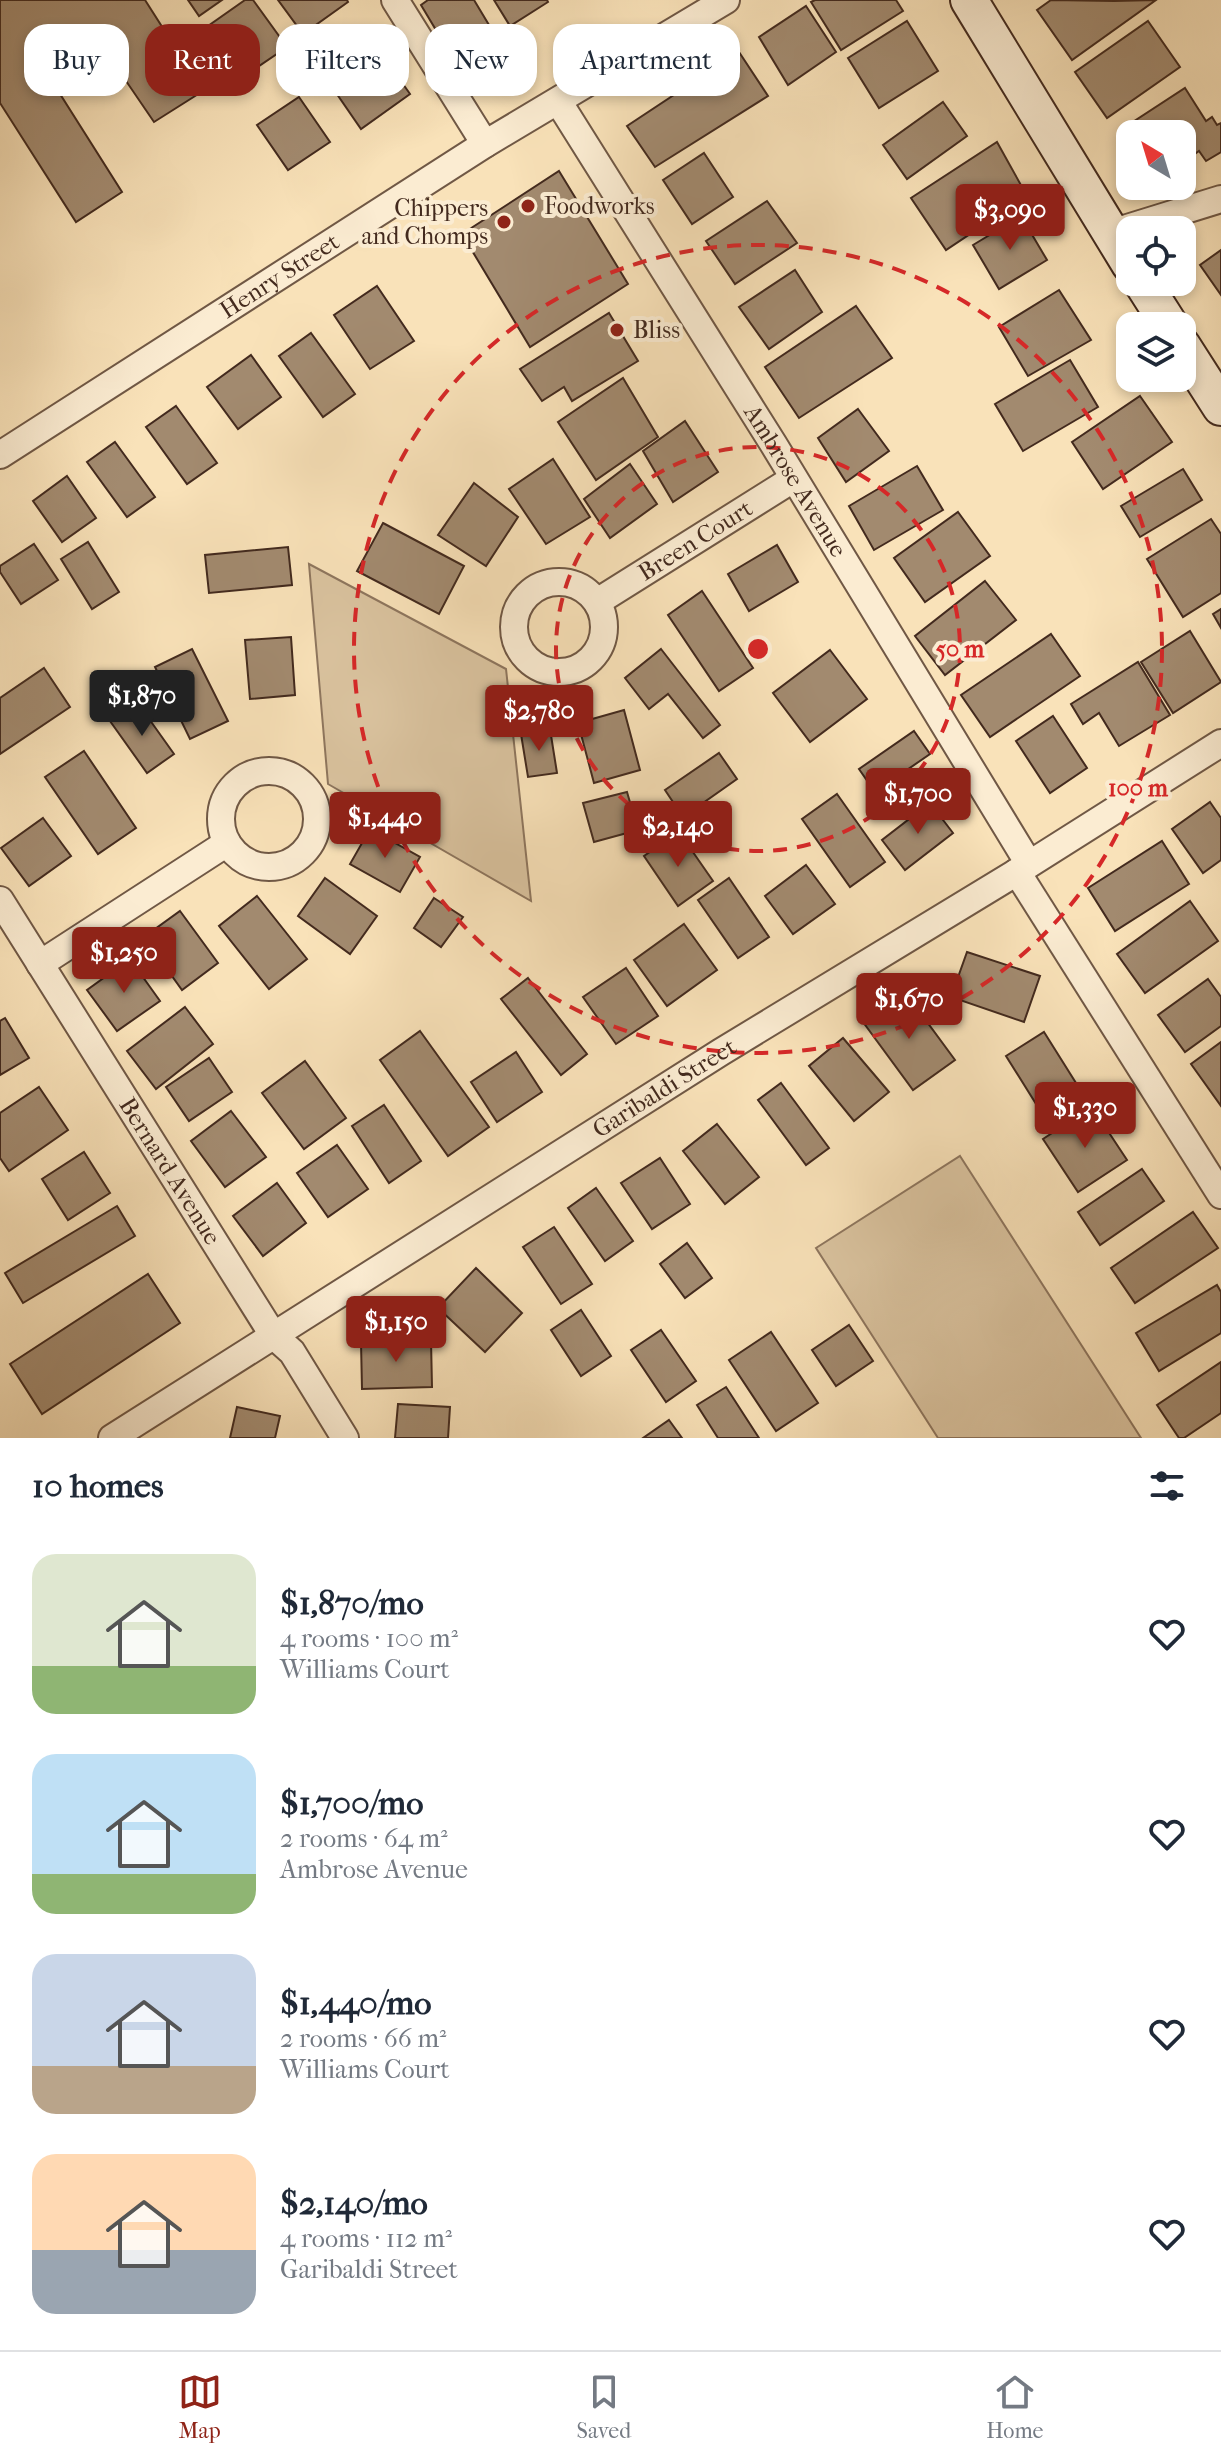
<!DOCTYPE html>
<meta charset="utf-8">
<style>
body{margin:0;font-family:"IM FELL French Canon",serif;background:#f6f6f7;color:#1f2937;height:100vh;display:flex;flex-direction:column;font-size:30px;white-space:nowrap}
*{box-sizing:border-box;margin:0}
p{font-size:26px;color:#747a83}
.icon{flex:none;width:44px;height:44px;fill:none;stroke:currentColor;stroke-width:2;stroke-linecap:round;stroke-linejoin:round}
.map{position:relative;height:1438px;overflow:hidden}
.panel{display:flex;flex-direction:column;background:#fff;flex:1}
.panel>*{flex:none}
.banner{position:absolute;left:24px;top:24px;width:800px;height:72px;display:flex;gap:16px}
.needle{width:52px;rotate:322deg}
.tools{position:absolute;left:1116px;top:120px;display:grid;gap:16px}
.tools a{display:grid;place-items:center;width:80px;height:80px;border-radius:16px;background:#fff;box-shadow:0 4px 12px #0003;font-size:40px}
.price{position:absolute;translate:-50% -68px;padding:0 18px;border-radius:8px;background:#8f2418;color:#fff;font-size:26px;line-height:52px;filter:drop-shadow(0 2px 4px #0008)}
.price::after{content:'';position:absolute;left:50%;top:48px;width:24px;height:18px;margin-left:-12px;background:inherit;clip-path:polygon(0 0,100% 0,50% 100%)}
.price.current{background:#222;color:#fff}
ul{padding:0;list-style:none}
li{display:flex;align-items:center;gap:24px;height:200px;padding:0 32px}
li span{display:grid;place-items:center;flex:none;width:224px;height:160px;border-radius:24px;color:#555}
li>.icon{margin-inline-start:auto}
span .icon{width:96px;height:96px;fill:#fffc;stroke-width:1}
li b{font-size:34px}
h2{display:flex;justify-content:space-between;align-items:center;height:96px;padding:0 32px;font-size:34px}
.tag{padding:0 28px;border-radius:24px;background:#fff;box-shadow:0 4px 12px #0003;font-size:28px;line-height:72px}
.tag.current{background:#8f2418;color:#fff}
.dock{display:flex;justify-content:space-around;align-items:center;height:112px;border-top:2px solid #e0e1e3;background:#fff;font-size:22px;color:#747a83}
.dock a{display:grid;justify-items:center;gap:4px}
.dock .current{color:#8f2418}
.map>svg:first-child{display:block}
</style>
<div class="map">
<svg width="1221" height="1438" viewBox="0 0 1221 1438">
<rect width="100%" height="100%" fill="#f9e2b9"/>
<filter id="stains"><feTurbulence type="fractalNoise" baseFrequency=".0025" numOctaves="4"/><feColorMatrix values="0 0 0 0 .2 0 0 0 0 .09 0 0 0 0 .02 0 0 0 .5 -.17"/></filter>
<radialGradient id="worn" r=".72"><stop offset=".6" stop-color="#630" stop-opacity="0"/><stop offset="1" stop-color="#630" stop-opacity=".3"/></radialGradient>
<g fill="#dac39f" stroke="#8e765e" stroke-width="2">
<path d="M309 564 506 669 531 901 328 784Z"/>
<path d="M960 1156 1141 1438H938L816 1248Z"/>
</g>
<g fill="#a28a6f" stroke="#432a1e" stroke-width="2">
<path d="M0 0H145L203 91 154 122 107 53 55 86 122 192 76 222 0 103Z"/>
<path d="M188 0H222L199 16Z"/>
<path d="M245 0H253L287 47 243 77 208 26Z"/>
<path d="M278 0H347L348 2 303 34Z"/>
<path d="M428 0H474L498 40 457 65 421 5Z"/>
<path d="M494 0H547L548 2 510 26Z"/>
<path d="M815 0H896L903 11 841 50 811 2Z"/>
<path d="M1051 0 1114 1 1156 0 1072 60 1037 10Z"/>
<path d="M806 6 836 52 788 85 759 37Z"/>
<path d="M907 21 938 71 879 108 848 58Z"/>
<path d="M1148 21 1180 67 1107 118 1075 72Z"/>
<path d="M379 50 410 94 361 129 330 84Z"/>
<path d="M739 52 768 96 655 167 627 126Z"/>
<path d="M1185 88 1206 121 1212 117 1217 125 1221 123V152L1206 161 1199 151 1182 163V134H1130V148L1119 131Z"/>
<path d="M299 97 330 142 288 170 257 125Z"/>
<path d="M943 102 967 136 907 179 883 145Z"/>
<path d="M997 142 1027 196 946 250 911 198Z"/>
<path d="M704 153 733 197 692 224 663 180Z"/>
<path d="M559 171 628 284 530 347 462 234Z"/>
<path d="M767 201 797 243 735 284 706 241Z"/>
<path d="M1021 216 1047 260 999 289 973 245Z"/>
<path d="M1221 250V295L1200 265Z"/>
<path d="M795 270 822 312 769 349 739 307Z"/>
<path d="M377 286 414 341 370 369 334 315Z"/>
<path d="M1059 290 1091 340 1028 376 999 327Z"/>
<path d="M856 306 892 358 799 418 765 367Z"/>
<path d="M609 313 638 361 572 401 564 387 542 401 520 369Z"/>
<path d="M311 333 355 394 323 417 279 356Z"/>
<path d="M251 355 281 397 238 429 207 387Z"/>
<path d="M1070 360 1098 407 1023 451 995 404Z"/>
<path d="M623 378 658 437 596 480 558 422Z"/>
<path d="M1140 396 1172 442 1103 489 1072 442Z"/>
<path d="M176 406 217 463 187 484 146 427Z"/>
<path d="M858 409 889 451 846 482 818 438Z"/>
<path d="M685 421 718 472 673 502 643 451Z"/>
<path d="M115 442 155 497 127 517 87 462Z"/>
<path d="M553 459 590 517 546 544 509 489Z"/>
<path d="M630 464 657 504 610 538 584 499Z"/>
<path d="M917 466 943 510 874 550 849 506Z"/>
<path d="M1183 469 1202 500 1140 537 1121 506Z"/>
<path d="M67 476 96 518 62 542 33 501Z"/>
<path d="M474 483 518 517 486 566 438 535Z"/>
<path d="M958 512 990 556 925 602 894 558Z"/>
<path d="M1211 519 1221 534V593L1183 617 1147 559Z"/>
<path d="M383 523 464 566 439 614 357 571Z"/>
<path d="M88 542 119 592 92 609 61 559Z"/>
<path d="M34 544 58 580 21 604 0 572V566Z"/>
<path d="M777 545 798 582 749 611 728 574Z"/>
<path d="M288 547 292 585 209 593 205 555Z"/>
<path d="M985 581 1016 620 945 675 915 636Z"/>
<path d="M702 591 753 668 719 691 668 615Z"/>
<path d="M1221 609V628L1213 614Z"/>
<path d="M1190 631 1221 682 1173 713 1141 662Z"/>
<path d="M1051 634 1080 676 990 737 961 695Z"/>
<path d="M291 637 295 695 250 699 245 640Z"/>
<path d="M192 649 228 721 190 739 155 667Z"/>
<path d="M661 649 720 725 703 738 668 694 649 709 625 678Z"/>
<path d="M830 650 867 699 810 742 773 693Z"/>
<path d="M1138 662 1170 715 1119 746 1099 713 1083 724 1071 704Z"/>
<path d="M44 668 70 707 0 754V698Z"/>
<path d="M137 702 174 754 147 773 110 721Z"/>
<path d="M624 710 640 770 594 783 578 723Z"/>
<path d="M1053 716 1087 768 1050 793 1016 741Z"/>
<path d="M550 729 557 773 528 777 521 734Z"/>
<path d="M914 731 930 754 875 792 859 769Z"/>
<path d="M84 751 136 828 98 854 45 777Z"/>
<path d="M719 753 737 779 683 817 665 790Z"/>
<path d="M627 792 638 830 594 842 583 803Z"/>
<path d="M837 794 885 862 850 887 802 819Z"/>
<path d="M1210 802 1221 818V860L1203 873 1172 829Z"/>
<path d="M930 803 953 833 905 870 882 840Z"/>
<path d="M43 818 71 856 29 886 1 848Z"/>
<path d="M370 829 420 857 400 892 350 864Z"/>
<path d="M679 832 713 881 678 906 644 856Z"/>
<path d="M1162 841 1189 884 1115 931 1088 888Z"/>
<path d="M806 865 835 904 793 934 765 896Z"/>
<path d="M325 878 377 916 350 954 298 916Z"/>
<path d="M729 878 769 937 738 958 698 900Z"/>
<path d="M257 896 307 959 269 989 219 926Z"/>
<path d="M434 898 463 917 441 947 414 928Z"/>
<path d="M1190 901 1218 941 1145 993 1117 954Z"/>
<path d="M180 911 218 963 182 990 144 937Z"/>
<path d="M684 924 717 970 667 1006 634 960Z"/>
<path d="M967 952 1040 976 1024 1022 951 997Z"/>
<path d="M130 959 160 1001 117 1031 87 990Z"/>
<path d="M626 968 658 1016 616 1044 583 997Z"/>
<path d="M528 978 587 1054 561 1075 501 999Z"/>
<path d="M1208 979 1221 997V1026L1185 1052 1158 1015Z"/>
<path d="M905 992 955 1060 913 1090 863 1022Z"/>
<path d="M185 1007 213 1044 156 1089 127 1051Z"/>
<path d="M5 1018 29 1058 0 1075V1021Z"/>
<path d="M420 1031 489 1127 448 1156 380 1060Z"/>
<path d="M1044 1032 1081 1091 1043 1115 1006 1056Z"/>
<path d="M843 1038 889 1092 854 1121 809 1066Z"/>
<path d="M1221 1042V1106L1191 1064Z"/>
<path d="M516 1052 542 1092 497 1122 471 1082Z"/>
<path d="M209 1058 232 1092 189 1121 166 1087Z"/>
<path d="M305 1061 346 1118 304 1149 262 1093Z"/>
<path d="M781 1083 829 1148 806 1165 758 1100Z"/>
<path d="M39 1087 68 1130 9 1171 0 1158V1113Z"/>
<path d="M384 1105 421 1161 389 1183 352 1126Z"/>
<path d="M1092 1107 1127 1160 1078 1192 1043 1139Z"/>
<path d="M231 1111 266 1157 225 1187 191 1141Z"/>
<path d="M717 1124 759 1177 725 1204 683 1151Z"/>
<path d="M337 1145 368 1189 328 1217 297 1173Z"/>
<path d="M84 1152 110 1193 68 1220 42 1179Z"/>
<path d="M660 1158 690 1204 652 1229 621 1183Z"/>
<path d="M1142 1169 1164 1201 1100 1245 1078 1212Z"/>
<path d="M277 1183 306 1223 263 1256 233 1216Z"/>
<path d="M596 1188 633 1241 605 1261 568 1208Z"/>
<path d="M117 1206 135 1236 23 1303 5 1273Z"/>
<path d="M1193 1212 1218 1248 1135 1303 1111 1268Z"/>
<path d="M554 1227 592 1284 561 1304 523 1247Z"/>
<path d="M687 1243 712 1278 685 1298 660 1264Z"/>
<path d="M476 1268 522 1313 485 1352 438 1308Z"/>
<path d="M148 1274 180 1323 42 1414 10 1364Z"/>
<path d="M1217 1285 1221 1292V1333L1159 1371 1136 1333Z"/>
<path d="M581 1310 611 1356 581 1376 551 1330Z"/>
<path d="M849 1325 873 1361 836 1386 812 1350Z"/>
<path d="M661 1330 696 1381 666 1402 631 1350Z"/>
<path d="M771 1332 818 1403 776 1431 729 1360Z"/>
<path d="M431 1340 432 1387 362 1389 361 1342Z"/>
<path d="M1221 1362V1413L1184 1438H1179L1157 1405Z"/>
<path d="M726 1387 759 1438H718L697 1405Z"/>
<path d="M398 1404 450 1407 448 1438H395Z"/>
<path d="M237 1407 280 1416 275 1438H230Z"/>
<path d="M669 1420 682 1438H643Z"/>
</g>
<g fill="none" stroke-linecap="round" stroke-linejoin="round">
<g stroke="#705845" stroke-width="30">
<g id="street">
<path d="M395 0 485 144"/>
<path id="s1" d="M558 101 774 445 1029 864"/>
<path d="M1111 233 1221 199"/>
<path id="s2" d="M0 455 485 144 726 0"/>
<circle cx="559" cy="627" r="45"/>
<path id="s3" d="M597 602 793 479"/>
<circle cx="269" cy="819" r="48"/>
<path d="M1017 872 1221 1195"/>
<path id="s4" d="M0 900 273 1335 292 1352 345 1438"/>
<path d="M40 964 227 843"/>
<path id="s5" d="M112 1438 721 1052 1017 872 1221 743"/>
</g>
</g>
<g stroke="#432a1e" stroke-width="40">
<g id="secondary">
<path d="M969 0 1130 264"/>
<path d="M1142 282 1170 326"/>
<path d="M1182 346 1221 407"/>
</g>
</g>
<use href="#street" stroke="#fbecd2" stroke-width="26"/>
<use href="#secondary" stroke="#fbecd2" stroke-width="36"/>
</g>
<g fill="none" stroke="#d62828" stroke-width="4" stroke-dasharray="14 10">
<circle cx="758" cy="649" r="202"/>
<circle cx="758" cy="649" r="404"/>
</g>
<g fill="#8f2418" stroke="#fbecd2" stroke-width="3">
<circle cx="528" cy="206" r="8"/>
<circle cx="504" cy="222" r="8"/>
<circle cx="617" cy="330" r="8"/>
</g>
<g text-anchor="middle" stroke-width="8" stroke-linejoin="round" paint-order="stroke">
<g font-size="24" fill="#432a1e" stroke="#fbecd2" text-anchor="start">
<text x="544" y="214">Foodworks</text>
<text x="488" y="216" text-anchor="end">Chippers<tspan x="488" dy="28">and Chomps</tspan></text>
<text x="633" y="338">Bliss</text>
</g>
<g font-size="24" fill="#432a1e" stroke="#fbecd2">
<text dy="8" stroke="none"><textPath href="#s2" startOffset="332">Henry Street</textPath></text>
<text dy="8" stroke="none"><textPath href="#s1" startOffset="448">Ambrose Avenue</textPath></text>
<text dy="8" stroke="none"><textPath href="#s3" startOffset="116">Breen Court</textPath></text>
<text dy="8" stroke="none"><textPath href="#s5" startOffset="654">Garibaldi Street</textPath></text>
<text dy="8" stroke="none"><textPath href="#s4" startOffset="320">Bernard Avenue</textPath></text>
</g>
</g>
<circle cx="758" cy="649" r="12" fill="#d62828" stroke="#fbecd2" stroke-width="4"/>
<g font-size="24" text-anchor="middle" font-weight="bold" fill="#d62828" stroke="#fbecd2" stroke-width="8" stroke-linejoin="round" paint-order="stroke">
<text x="960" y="657">50 m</text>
<text x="1138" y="796">100 m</text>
</g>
<rect width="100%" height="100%" filter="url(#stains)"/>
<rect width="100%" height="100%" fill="url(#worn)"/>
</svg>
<div class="tools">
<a><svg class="needle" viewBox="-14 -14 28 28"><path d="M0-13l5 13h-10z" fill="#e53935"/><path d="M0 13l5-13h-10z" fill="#747a83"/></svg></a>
<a><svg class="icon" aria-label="locate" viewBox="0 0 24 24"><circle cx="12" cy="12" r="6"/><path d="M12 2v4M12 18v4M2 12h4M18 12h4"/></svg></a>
<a><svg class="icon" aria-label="layers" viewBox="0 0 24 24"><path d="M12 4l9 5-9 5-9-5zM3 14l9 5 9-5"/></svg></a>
</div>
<b class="price" style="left:1010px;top:252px">$3,090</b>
<b class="price current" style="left:142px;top:738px">$1,870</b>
<b class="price" style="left:539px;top:753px">$2,780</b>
<b class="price" style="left:918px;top:836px">$1,700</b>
<b class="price" style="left:385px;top:860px">$1,440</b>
<b class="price" style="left:678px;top:869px">$2,140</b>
<b class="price" style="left:124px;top:995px">$1,250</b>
<b class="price" style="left:909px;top:1041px">$1,670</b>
<b class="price" style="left:1085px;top:1150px">$1,330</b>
<b class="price" style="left:396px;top:1364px">$1,150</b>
<div class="banner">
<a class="tag">Buy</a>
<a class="tag current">Rent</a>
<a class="tag">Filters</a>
<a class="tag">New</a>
<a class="tag">Apartment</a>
</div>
</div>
<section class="panel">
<h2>10 homes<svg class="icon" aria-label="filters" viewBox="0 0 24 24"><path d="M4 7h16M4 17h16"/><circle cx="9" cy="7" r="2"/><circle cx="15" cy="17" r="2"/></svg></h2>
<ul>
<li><span style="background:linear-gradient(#dfe7d0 70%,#8fb573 0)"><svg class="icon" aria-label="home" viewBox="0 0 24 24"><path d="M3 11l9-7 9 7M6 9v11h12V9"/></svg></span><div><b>$1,870/mo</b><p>4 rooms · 100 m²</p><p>Williams Court</p></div><svg class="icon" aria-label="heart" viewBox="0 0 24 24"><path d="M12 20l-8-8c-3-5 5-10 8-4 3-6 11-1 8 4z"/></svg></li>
<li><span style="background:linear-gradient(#bfe0f5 75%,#8fb573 0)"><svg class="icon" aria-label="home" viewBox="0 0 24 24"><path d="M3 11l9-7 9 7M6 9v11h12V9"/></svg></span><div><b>$1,700/mo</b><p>2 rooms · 64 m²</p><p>Ambrose Avenue</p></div><svg class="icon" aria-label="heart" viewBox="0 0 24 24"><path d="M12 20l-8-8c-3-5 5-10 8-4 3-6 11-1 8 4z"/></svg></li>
<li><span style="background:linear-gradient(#c9d6e8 70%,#b9a48a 0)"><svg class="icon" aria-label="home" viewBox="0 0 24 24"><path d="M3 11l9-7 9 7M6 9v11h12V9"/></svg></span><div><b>$1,440/mo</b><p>2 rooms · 66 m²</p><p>Williams Court</p></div><svg class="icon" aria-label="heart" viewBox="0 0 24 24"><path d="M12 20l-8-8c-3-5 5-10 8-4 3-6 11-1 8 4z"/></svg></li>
<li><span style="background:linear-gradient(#ffd9b3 60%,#9aa5b1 0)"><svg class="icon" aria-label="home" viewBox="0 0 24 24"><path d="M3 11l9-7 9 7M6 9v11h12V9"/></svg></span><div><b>$2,140/mo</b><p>4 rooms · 112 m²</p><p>Garibaldi Street</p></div><svg class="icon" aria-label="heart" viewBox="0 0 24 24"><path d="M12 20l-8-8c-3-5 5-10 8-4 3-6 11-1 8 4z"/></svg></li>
</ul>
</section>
<nav class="dock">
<a class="current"><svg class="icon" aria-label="map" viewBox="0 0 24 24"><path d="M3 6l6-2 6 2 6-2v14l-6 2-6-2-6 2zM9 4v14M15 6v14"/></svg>Map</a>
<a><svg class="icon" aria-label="saved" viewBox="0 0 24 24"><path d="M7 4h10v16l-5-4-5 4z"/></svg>Saved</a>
<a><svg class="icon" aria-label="home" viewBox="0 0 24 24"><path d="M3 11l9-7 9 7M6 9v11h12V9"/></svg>Home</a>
</nav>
